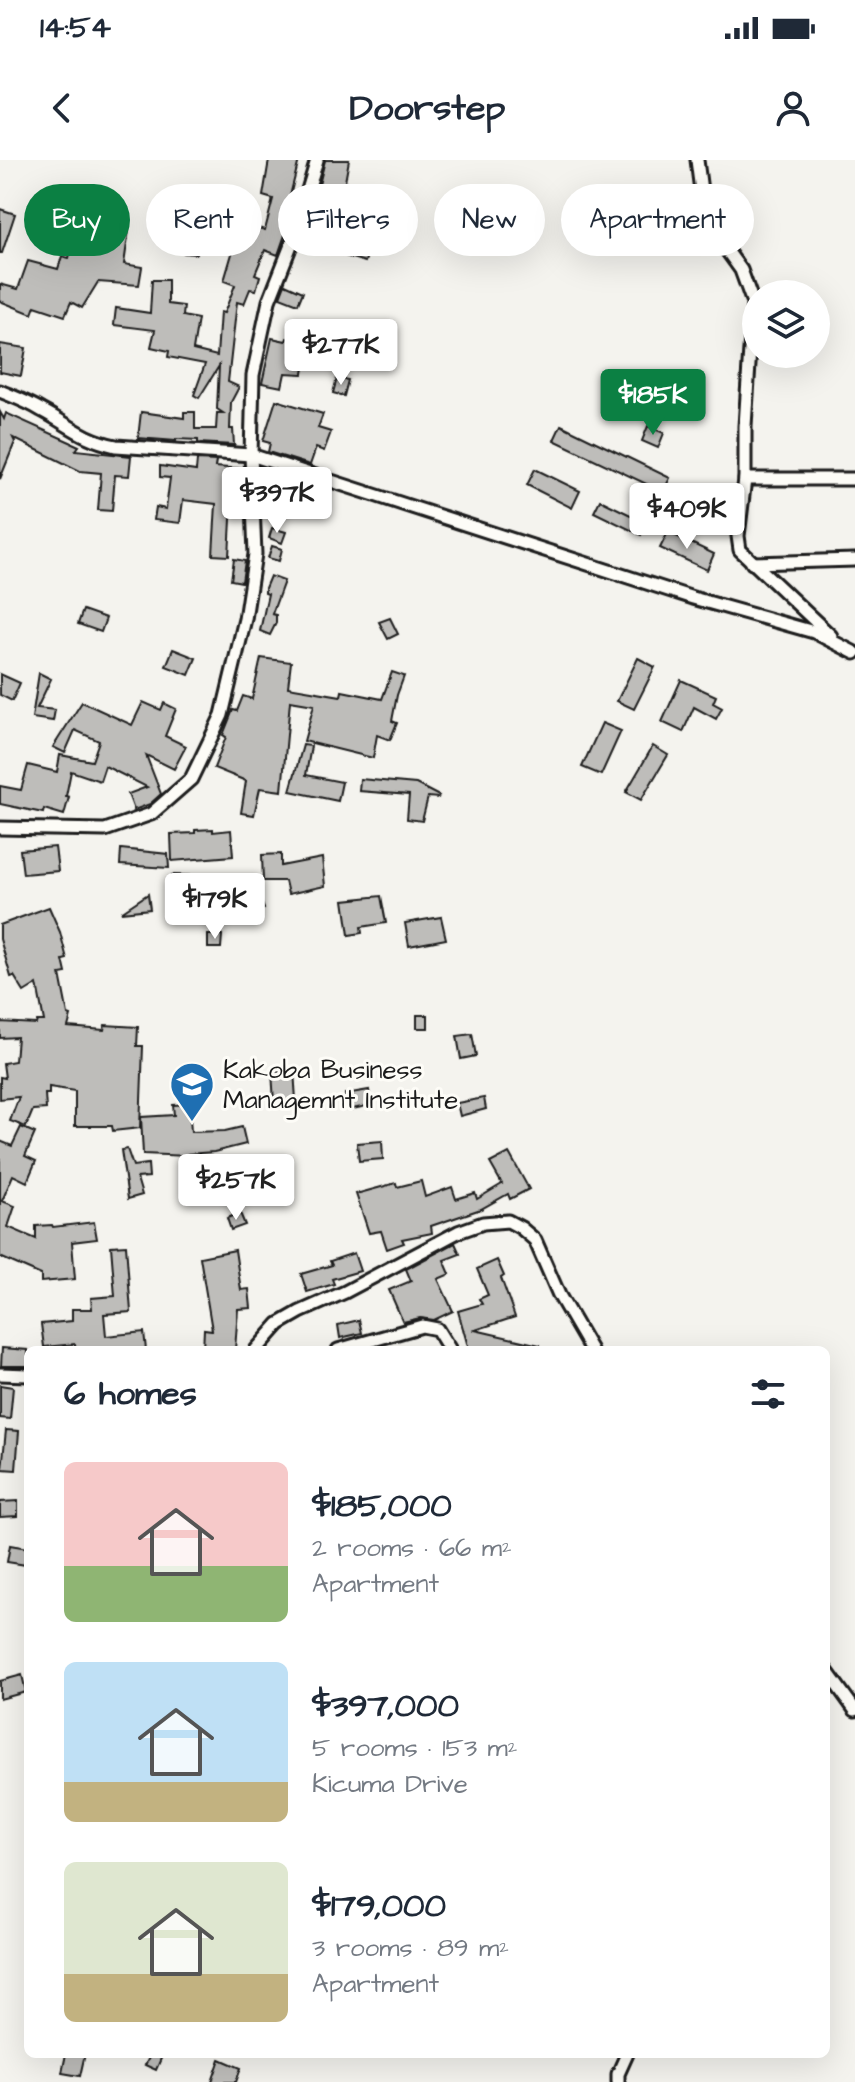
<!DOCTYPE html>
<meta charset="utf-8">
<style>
body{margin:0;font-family:"Architects Daughter",sans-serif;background:#f6f6f7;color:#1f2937;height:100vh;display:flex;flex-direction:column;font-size:30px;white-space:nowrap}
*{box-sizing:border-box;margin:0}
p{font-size:26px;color:#747a83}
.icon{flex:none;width:44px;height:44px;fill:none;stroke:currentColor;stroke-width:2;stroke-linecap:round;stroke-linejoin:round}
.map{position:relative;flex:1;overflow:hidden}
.drawer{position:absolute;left:24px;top:1186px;width:806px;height:712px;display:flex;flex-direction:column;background:#fff;border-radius:12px;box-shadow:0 8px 32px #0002}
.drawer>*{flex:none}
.guide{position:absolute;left:24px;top:24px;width:808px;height:72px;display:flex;gap:16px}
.controls{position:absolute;left:742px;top:120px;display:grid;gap:16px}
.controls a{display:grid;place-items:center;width:88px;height:88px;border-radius:50%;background:#fff;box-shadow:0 8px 32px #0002;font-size:40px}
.price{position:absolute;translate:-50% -68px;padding:0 18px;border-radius:8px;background:#fff;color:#222;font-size:26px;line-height:52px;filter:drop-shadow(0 2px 4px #0008)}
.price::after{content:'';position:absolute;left:50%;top:48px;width:24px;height:18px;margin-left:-12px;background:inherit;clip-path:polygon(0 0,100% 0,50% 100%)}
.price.current{background:#0b8043;color:#fff}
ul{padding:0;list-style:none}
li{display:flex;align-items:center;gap:24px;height:200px;padding:0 40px}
li span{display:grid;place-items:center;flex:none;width:224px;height:160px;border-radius:12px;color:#555}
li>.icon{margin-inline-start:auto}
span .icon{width:96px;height:96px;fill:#fffc;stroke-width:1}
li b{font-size:34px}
h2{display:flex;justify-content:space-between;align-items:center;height:96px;padding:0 40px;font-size:34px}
.chip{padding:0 28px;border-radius:36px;background:#fff;box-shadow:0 8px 32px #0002;font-size:28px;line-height:72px}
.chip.current{background:#0b8043;color:#fff}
.status{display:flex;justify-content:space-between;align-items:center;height:56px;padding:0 40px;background:#fff;direction:ltr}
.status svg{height:22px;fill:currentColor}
header{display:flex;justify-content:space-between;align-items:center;height:104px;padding:0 40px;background:#fff;font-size:36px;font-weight:700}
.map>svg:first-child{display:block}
</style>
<div class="status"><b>14:54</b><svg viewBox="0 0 49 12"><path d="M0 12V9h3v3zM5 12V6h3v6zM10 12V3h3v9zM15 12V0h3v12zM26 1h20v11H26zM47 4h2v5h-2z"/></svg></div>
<header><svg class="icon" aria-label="back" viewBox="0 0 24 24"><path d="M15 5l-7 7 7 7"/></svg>Doorstep<svg class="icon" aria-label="person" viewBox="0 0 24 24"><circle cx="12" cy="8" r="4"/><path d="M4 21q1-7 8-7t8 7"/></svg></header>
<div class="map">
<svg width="855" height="1922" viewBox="0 0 855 1922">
<rect width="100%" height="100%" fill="#f4f3ee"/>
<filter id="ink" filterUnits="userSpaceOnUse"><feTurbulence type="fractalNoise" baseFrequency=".0125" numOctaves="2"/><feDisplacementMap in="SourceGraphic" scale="16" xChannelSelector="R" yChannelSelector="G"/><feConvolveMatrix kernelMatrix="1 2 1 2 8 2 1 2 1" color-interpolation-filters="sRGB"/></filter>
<g filter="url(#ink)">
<g fill="#bebdba" stroke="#1c1c1c" stroke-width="2">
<path d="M269 0H299L283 64 288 66 278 95 265 90 255 114 260 116 256 130 250 129 244 144 237 142 228 222 239 227 231 242 230 269H233L234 285 198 283V280L176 279V281L138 278 141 252 184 258V252H195V269H216L217 253H223L217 249 219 206 199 238 194 235 205 204 168 197 169 191 151 187 155 170 114 165 116 148 150 153 152 120H168V144L184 146 183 156 198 159 193 190 217 196 220 152 224 153 235 125 224 121 241 63 265 70 273 39 263 36Z"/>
<path d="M325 0H349L335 76 317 70 321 42 317 41 318 29Z"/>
<path d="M163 43 196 48 194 55 199 56 197 94 184 93 186 66 161 63Z"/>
<path d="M0 49 15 54 2 93H0Z"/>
<path d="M79 58 105 63V66L129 70 124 104 142 107 139 125 98 122 82 148 71 142 65 156 35 146 32 154 0 141V124L18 129 28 101 58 109 62 96 69 98 74 78 76 79Z"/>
<path d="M339 69 372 79 365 102 332 92Z"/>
<path d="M285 124 303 132 298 144 280 137Z"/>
<path d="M272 178 286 181 287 178 308 181 303 214 285 213 282 227 262 223Z"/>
<path d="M0 184 26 188 21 216 0 212Z"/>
<path d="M337 218 348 220 344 236 333 233Z"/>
<path d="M276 240 323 254 318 268 331 272 324 291 316 288 310 305 268 292 270 283 263 281Z"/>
<path d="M0 252 4 259 6 253 79 286 76 290 131 296 129 316 115 315 112 351 98 350 101 313 80 311 13 278 15 282 0 319Z"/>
<path d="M561 265 670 318 663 332 554 280Z"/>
<path d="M648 266 664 273 658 288 642 281Z"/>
<path d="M197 300 216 301 215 307 243 309 244 324 233 323 229 396 213 395 216 344 183 340 180 363 154 360 156 347 166 349 170 318 160 317V306L196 311Z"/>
<path d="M264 308 304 321 299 337 289 334 288 342 274 341 277 316 263 311Z"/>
<path d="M535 309 580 331 572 348 527 325Z"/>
<path d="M691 328 733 348 727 365 683 345Z"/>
<path d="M600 340 647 363 641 375 594 352Z"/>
<path d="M272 368 286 372 282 383 269 378Z"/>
<path d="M668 372 714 394 707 410 660 388Z"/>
<path d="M272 386 282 389 279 401 268 398Z"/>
<path d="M234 399 245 401 242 422 231 420Z"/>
<path d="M270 416 284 421 272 454 276 455V463L270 475 260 471 268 434 265 433V428Z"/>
<path d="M83 450 106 458 101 472 78 464Z"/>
<path d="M390 458 398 474 388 479 379 462Z"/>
<path d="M173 489 196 498 189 515 166 506Z"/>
<path d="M261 498 291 502 288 527 341 536 342 531 382 539 392 512 404 516 397 535 392 561 397 563 390 580 377 575 373 598 304 581 314 545 290 541 282 631 260 628 254 655 241 653 246 621 214 608 226 577 223 575 233 550 237 551 243 536 252 539Z"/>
<path d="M638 498 655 507 634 549 617 541Z"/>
<path d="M39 513 51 519 37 548 55 550 53 561 32 558Z"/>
<path d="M0 514 20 523 12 541 0 535Z"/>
<path d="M681 520 716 536 713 543 722 548 716 559 694 547 683 572 662 562Z"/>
<path d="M82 542 132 565 143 542 161 550 164 543 176 549 165 576 186 586 174 609 146 595 161 634 150 644 134 650 128 634 147 627 105 606 100 621 71 611 66 636 69 637 64 655 44 649 43 653 0 644V626L21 630 28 605 57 612 60 595 92 601 99 581 75 570 65 593 53 587Z"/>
<path d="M602 563 621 571 601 615 582 607Z"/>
<path d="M303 585 311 586 306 615 342 622 338 641 290 631Z"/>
<path d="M653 586 668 595 641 640 626 632Z"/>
<path d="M360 619 416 624 439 636 438 638 428 637 422 661 407 659 409 635 359 631Z"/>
<path d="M213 669V672L231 670 233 696 172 701 171 674 195 673V670Z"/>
<path d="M55 687 58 711 23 714 20 690Z"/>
<path d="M121 689 168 694 169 708 120 705Z"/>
<path d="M281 694V706L322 698 325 726 288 734 285 721H263L262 695Z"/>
<path d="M172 715 199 716 200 734H172Z"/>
<path d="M258 733 264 749 253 753 247 737Z"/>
<path d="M148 734 150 749 121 752Z"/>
<path d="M381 736 386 763 361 767 362 773 349 775 344 740Z"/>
<path d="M49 747 60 772 67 799 63 800 66 813 60 814 68 855 71 856 68 867 104 870 105 865 138 867 137 886H143L140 968 113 971 112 966H75V931L49 927V934H45L46 949 33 950 26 967 10 961 19 937 0 939V917L5 918 3 903 15 901 17 877 0 878V862L36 864 37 861H44L37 824 24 832 14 816 11 817 0 779V765Z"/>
<path d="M441 757 446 779 409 786 405 763Z"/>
<path d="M208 775H222L221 788H208Z"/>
<rect x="417" y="855" width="11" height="13"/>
<path d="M472 874 476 896 461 899 457 876Z"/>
<path d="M294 910 296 940 274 942 272 912Z"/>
<path d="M369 930 371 945 348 950 345 934Z"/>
<path d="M484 938 486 949 460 956 457 943Z"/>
<path d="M189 944 191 972 225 971 242 967 246 984 214 992 188 994V996L143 994 141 957 174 955 173 945Z"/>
<path d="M21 967 35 973 25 996 36 1001 27 1022 13 1015 2 1041 15 1046 8 1067 36 1079V1066L52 1065 53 1067 94 1062 97 1079 72 1082 75 1119 41 1122V1115L0 1097V981L12 986Z"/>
<path d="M382 981 383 999 359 1001 357 983Z"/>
<path d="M127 989 133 1006 148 1004 149 1017 137 1018 142 1035 128 1039 121 990Z"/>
<path d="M509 993 529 1029 510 1039 508 1034 481 1049 431 1066 432 1073 402 1079 404 1083 387 1089 381 1071 369 1073 356 1034 396 1023 397 1027 421 1021 425 1037 452 1027 456 1039 475 1033 477 1039 502 1024 490 1003Z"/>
<path d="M240 1053 245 1065 231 1070 227 1058Z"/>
<path d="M455 1083 460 1094 444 1100 450 1114 438 1119 453 1151 434 1160 420 1158 403 1162 389 1130 411 1121 406 1109Z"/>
<path d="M126 1085 131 1152 104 1154 106 1176 144 1172 146 1190H76L75 1184 44 1187 41 1164 72 1161V1149H92L91 1138 115 1136 111 1086Z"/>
<path d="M235 1090 241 1130 249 1129 251 1148 238 1149 235 1190H203L204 1169 212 1170 200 1097Z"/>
<path d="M354 1093 360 1111 332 1119 334 1124 307 1132 301 1114 332 1105 330 1101Z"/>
<path d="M497 1100 504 1116 501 1118 515 1157 475 1170 540 1185 539 1190H469L458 1151 482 1144 479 1139 488 1135 477 1109Z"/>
<path d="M359 1160 362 1173 340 1178 338 1165Z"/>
<path d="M2 1188 28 1190V1206H1Z"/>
<path d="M0 1225 13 1227 10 1259 0 1258Z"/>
<path d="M6 1270 19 1271 16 1310 2 1309Z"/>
<path d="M18 1341V1356L0 1357V1342Z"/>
<path d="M10 1385 28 1388 26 1405 7 1402Z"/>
<path d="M22 1515 26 1532 0 1539V1521Z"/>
<path d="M66 1894H85L80 1916 62 1913Z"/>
<path d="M151 1894H163L156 1910 145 1905Z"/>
<path d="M220 1899 241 1908 236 1922H212Z"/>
</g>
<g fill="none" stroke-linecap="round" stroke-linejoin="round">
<g stroke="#1c1c1c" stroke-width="17">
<g id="street">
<path d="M697 0 704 54 712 70 741 110 753 143 745 266V319L738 376 740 390 831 476"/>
<path d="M0 231C14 237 28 242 41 250 70 265 82 279 116 286L251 295 693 438 814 472 855 493"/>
<path d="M745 319H855"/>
<path d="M752 403 855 400"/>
<path d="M0 668 105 670 151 654 191 619 222 555 245 459 255 394 251 295 253 215 269 141 293 80 317 0"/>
<path d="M256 1190 279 1164 300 1152 345 1132 458 1072 483 1063 508 1061 521 1068 535 1080 559 1135 591 1190"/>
<path d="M338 1190 422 1166 437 1169 450 1190"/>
<path d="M0 1214 28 1215"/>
<path d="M826 1510 855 1550"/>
<path d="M618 1922V1914L627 1894"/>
</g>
</g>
<use href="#street" stroke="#fdfcf7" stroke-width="11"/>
</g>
</g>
<defs>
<g id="school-pin" transform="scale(2.3)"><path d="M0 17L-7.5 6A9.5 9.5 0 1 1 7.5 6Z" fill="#1f6fb2" stroke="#fdfcf7"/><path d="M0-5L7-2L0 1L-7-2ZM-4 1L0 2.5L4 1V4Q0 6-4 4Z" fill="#fff"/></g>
</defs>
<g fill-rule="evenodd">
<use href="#school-pin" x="192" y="924"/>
</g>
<g text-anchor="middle" stroke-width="6" stroke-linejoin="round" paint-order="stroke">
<g font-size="26" fill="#1c1c1c" stroke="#fdfcf7" text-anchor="start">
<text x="223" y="918">Kakoba Business<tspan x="223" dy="30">Managemnt Institute</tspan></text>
</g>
</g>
</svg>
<div class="controls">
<a><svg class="icon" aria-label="layers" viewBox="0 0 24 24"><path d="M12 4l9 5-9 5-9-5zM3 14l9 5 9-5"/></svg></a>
</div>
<b class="price" style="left:341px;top:227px">$277K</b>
<b class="price current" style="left:653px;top:277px">$185K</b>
<b class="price" style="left:277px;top:375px">$397K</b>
<b class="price" style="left:687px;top:391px">$409K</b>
<b class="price" style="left:215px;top:781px">$179K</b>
<b class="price" style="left:236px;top:1062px">$257K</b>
<div class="guide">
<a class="chip current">Buy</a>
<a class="chip">Rent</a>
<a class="chip">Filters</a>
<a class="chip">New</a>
<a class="chip">Apartment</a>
</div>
<section class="drawer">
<h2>6 homes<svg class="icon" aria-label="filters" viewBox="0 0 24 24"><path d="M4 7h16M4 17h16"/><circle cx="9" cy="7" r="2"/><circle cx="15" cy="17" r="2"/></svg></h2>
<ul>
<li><span style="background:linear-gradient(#f6c9c9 65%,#8fb573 0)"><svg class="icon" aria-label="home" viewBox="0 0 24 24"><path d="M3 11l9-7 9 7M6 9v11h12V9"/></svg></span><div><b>$185,000</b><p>2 rooms · 66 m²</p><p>Apartment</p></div></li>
<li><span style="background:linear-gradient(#bfe0f5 75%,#c2b280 0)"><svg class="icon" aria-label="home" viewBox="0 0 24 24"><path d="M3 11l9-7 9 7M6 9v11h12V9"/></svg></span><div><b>$397,000</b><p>5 rooms · 153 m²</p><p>Kicuma Drive</p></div></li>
<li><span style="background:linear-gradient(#dfe7d0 70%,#c2b280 0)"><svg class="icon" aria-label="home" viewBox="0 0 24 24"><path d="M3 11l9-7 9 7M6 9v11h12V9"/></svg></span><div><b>$179,000</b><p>3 rooms · 89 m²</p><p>Apartment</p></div></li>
</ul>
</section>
</div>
